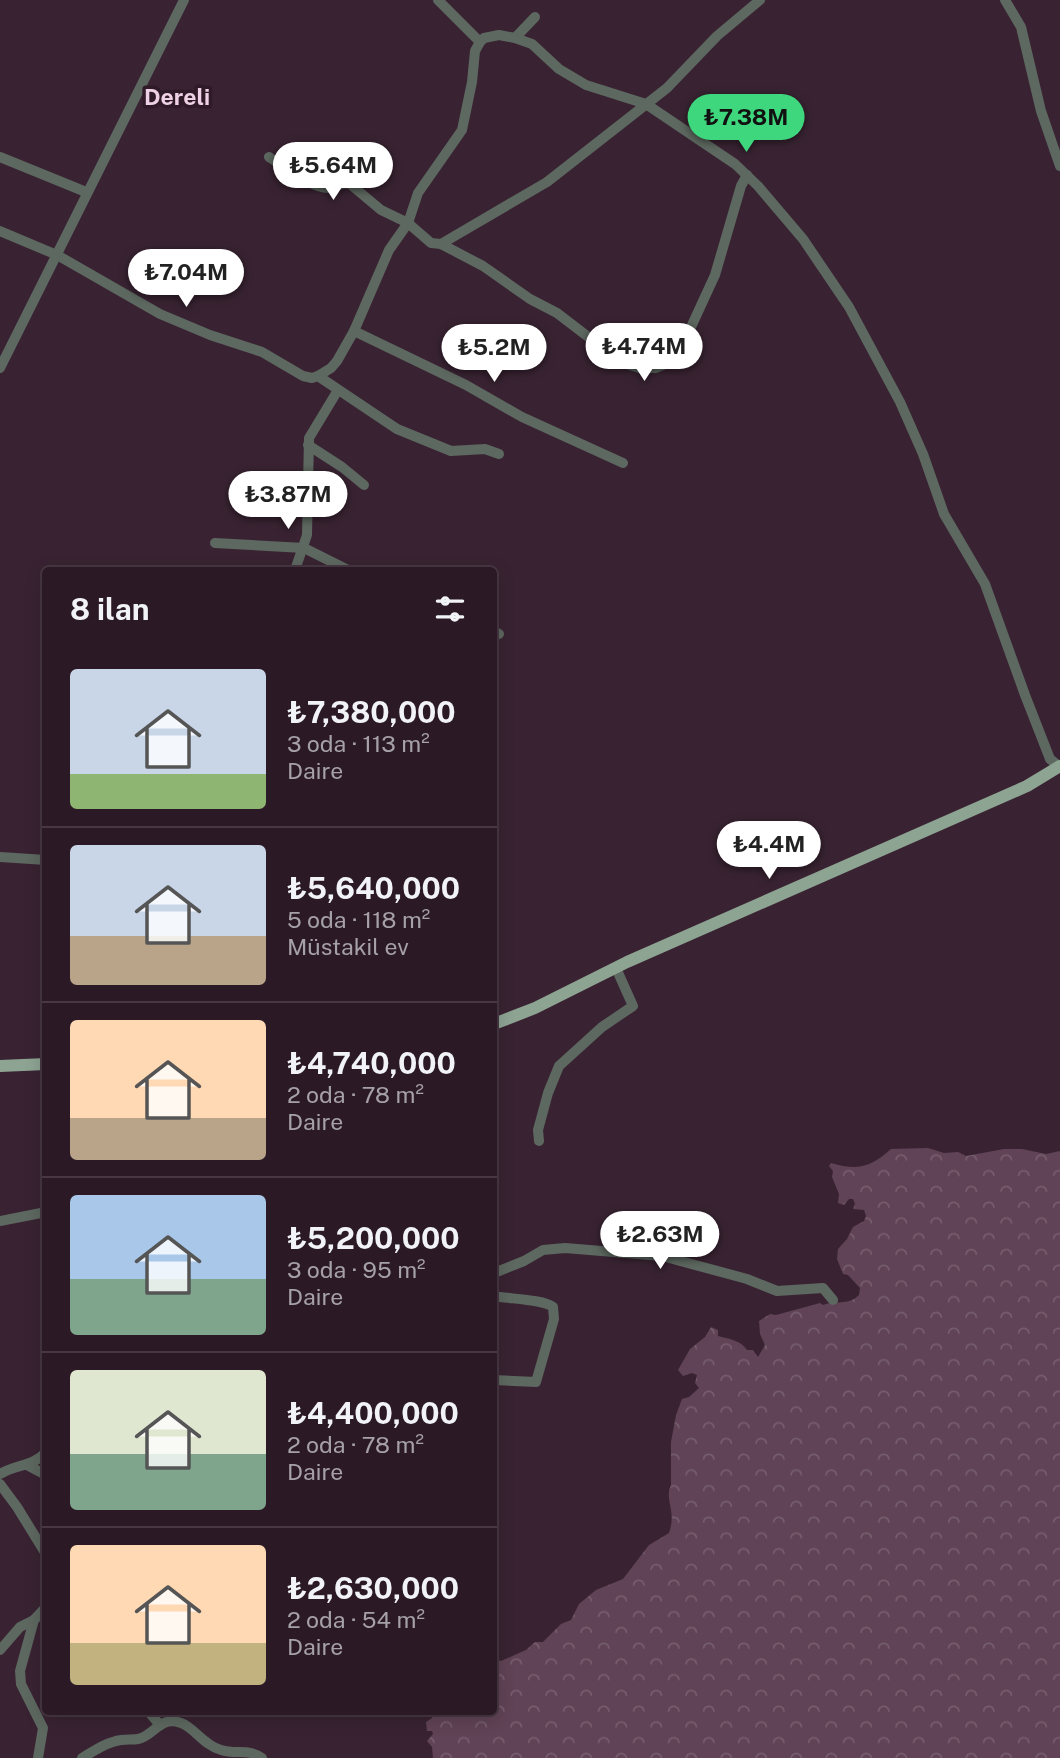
<!DOCTYPE html>
<html lang="tr">
<meta charset="utf-8">
<style>
body{margin:0;font-family:"Public Sans",sans-serif;background:#372732;color:#f1f3f6;height:100vh;display:flex;flex-direction:column;font-size:26px;white-space:nowrap}
*{box-sizing:border-box;margin:0}
p{font-size:23px;color:#a6a1a7}
.icon{flex:none;width:38px;height:38px;fill:none;stroke:currentColor;stroke-width:2;stroke-linecap:round;stroke-linejoin:round}
.map{position:relative;flex:1;overflow:hidden}
.side{position:absolute;left:42px;top:567px;width:455px;height:1148px;display:flex;flex-direction:column;background:#2b1a26;border-radius:7px;box-shadow:0 4px 18px #0003,0 0 0 2px #473843}
.side>*{flex:none}
.price{position:absolute;translate:-50% -60px;padding:0 16px;border-radius:24px;background:#fff;color:#222;font-size:23px;line-height:46px;filter:drop-shadow(0 2px 4px #0008)}
.price::after{content:'';position:absolute;left:50%;top:42px;width:21px;height:16px;margin-left:-10px;background:inherit;clip-path:polygon(0 0,100% 0,50% 100%)}
.price.current{background:#3ed77d;color:#111}
ul{padding:0;list-style:none}
li{display:flex;align-items:center;gap:21px;height:175px;padding:0 28px}
li+li{border-top:2px solid #473843}
li span{display:grid;place-items:center;flex:none;width:196px;height:140px;border-radius:7px;color:#555}
li>.icon{margin-inline-start:auto}
span .icon{width:84px;height:84px;fill:#fffc;stroke-width:1}
li b{font-size:30px}
h2{display:flex;justify-content:space-between;align-items:center;height:84px;padding:0 28px;font-size:30px}
.map>svg:first-child{display:block}
</style>
<div class="map">
<svg width="1060" height="1758" viewBox="0 0 1060 1758">
<defs>
<pattern id="forest-crowns" width="20" height="18" patternUnits="userSpaceOnUse" patternTransform="scale(1.75)"><rect width="20" height="18" fill="#604356"/><path d="M2 6a3 3 0 1 1 6 0M12 15a3 3 0 1 1 6 0" fill="none" stroke="#765d6e"/></pattern>
</defs>
<rect width="100%" height="100%" fill="#392332"/>
<path fill="url(#forest-crowns)" d="M928 1148 944 1153 958 1152 966 1156 1004 1149H1022L1046 1154 1060 1151V1758H433L432 1747 427 1741 433 1734 432 1731H427L426 1722 432 1718 433 1712H494V1659L501 1661 526 1650 535 1642H543L561 1624 571 1620 579 1604 596 1590 623 1579 649 1545 669 1533C677 1510 664 1501 671 1485V1442L676 1415 682 1399 689 1397 699 1388 695 1383 697 1375 692 1373 683 1376 678 1370 690 1349 705 1337 711 1327 718 1330V1336C728 1339 741 1340 747 1350H753L758 1357 765 1345 760 1334 759 1321 770 1314 776 1315 820 1303 823 1305C836 1300 848 1306 859 1295L860 1288 848 1275 843 1274 837 1259 838 1249 847 1239 853 1227 864 1221 866 1216 864 1210 853 1209 855 1204 853 1199H849L844 1205 838 1203 839 1194 832 1177 833 1171 829 1166 831 1163C858 1171 871 1167 891 1149Z"/>
<g fill="none" stroke-linecap="round" stroke-linejoin="round">
<g stroke="#5d6860" stroke-width="10">
<path d="M438 0 480 42"/>
<path d="M1005 0 1021 27 1041 111 1060 166"/>
<path d="M515 38 535 17"/>
<path d="M0 157 86 192"/>
<path d="M269 157C285 167 309 188 329 188 338 187 341 181 350 184L381 210 408 223 431 243 441 244 547 182 667 88 717 36 760 0"/>
<path d="M0 231 57 255 160 314 210 335 262 352 303 376 312 378 318 376 331 368 337 361 354 331 389 250 408 223 418 193 462 130 472 82 475 51 480 42 484 38 499 35 515 38 532 44 559 69 586 85 646 104 735 164 758 186 803 239 849 307 900 402 923 454 944 514 985 584 1025 695 1050 759 1060 767"/>
<path d="M441 244 483 266 530 299 557 313 621 362 639 368H656L668 363 680 351 715 275 741 186 747 175"/>
<path d="M354 331 466 385 522 417 623 463"/>
<path d="M0 368 184 0"/>
<path d="M318 376 397 429 451 451 485 449 499 454"/>
<path d="M308 445 342 467 364 485"/>
<path d="M215 543 304 548 348 570"/>
<path d="M295 570 307 535 309 438 338 390"/>
<path d="M494 631 499 634"/>
<path d="M0 857 46 860"/>
<path d="M539 1141 538 1130 548 1093 559 1066 602 1027 633 1006 616 968"/>
<path d="M0 1221 46 1212"/>
<path d="M494 1273 524 1261 543 1250 565 1248 662 1256 747 1279 777 1291 823 1288 833 1300"/>
<path d="M494 1296C508 1299 543 1299 553 1307L554 1319 536 1382 494 1380"/>
<path d="M27 1465 46 1475"/>
<path d="M0 1474C16 1464 33 1467 46 1452"/>
<path d="M0 1484 17 1507 46 1554"/>
<path d="M0 1650 20 1627 34 1620"/>
<path d="M149 1712 159 1724"/>
<path d="M38 1758 43 1728 21 1684 20 1671 34 1620 46 1607"/>
<path d="M82 1758C94 1751 107 1742 121 1740 127 1739 133 1740 138 1739 154 1736 160 1715 181 1723 194 1727 203 1745 221 1750 236 1755 248 1748 262 1758"/>
</g>
<g stroke="#8ea493" stroke-width="12">
<path d="M494 1024 535 1008 627 962 1027 786 1060 766"/>
<path d="M0 1066 46 1064"/>
</g>
</g>
<g text-anchor="middle" stroke-width="7" stroke-linejoin="round" paint-order="stroke">
<g font-size="23" font-weight="bold" fill="#eed1e4" stroke="#2f1a28">
<text x="177" y="105">Dereli</text>
</g>
</g>
</svg>
<b class="price current" style="left:746px;top:154px">₺7.38M</b>
<b class="price" style="left:333px;top:202px">₺5.64M</b>
<b class="price" style="left:186px;top:309px">₺7.04M</b>
<b class="price" style="left:644px;top:383px">₺4.74M</b>
<b class="price" style="left:494px;top:384px">₺5.2M</b>
<b class="price" style="left:288px;top:531px">₺3.87M</b>
<b class="price" style="left:769px;top:881px">₺4.4M</b>
<b class="price" style="left:660px;top:1271px">₺2.63M</b>
<section class="side">
<h2>8 ilan<svg class="icon" aria-label="filters" viewBox="0 0 24 24"><path d="M4 7h16M4 17h16"/><circle cx="9" cy="7" r="2"/><circle cx="15" cy="17" r="2"/></svg></h2>
<ul>
<li><span style="background:linear-gradient(#c9d6e8 75%,#8fb573 0)"><svg class="icon" aria-label="home" viewBox="0 0 24 24"><path d="M3 11l9-7 9 7M6 9v11h12V9"/></svg></span><div><b>₺7,380,000</b><p>3 oda · 113 m²</p><p>Daire</p></div></li>
<li><span style="background:linear-gradient(#c9d6e8 65%,#b9a48a 0)"><svg class="icon" aria-label="home" viewBox="0 0 24 24"><path d="M3 11l9-7 9 7M6 9v11h12V9"/></svg></span><div><b>₺5,640,000</b><p>5 oda · 118 m²</p><p>Müstakil ev</p></div></li>
<li><span style="background:linear-gradient(#ffd9b3 70%,#b9a48a 0)"><svg class="icon" aria-label="home" viewBox="0 0 24 24"><path d="M3 11l9-7 9 7M6 9v11h12V9"/></svg></span><div><b>₺4,740,000</b><p>2 oda · 78 m²</p><p>Daire</p></div></li>
<li><span style="background:linear-gradient(#a9c7e8 60%,#7fa58c 0)"><svg class="icon" aria-label="home" viewBox="0 0 24 24"><path d="M3 11l9-7 9 7M6 9v11h12V9"/></svg></span><div><b>₺5,200,000</b><p>3 oda · 95 m²</p><p>Daire</p></div></li>
<li><span style="background:linear-gradient(#dfe7d0 60%,#7fa58c 0)"><svg class="icon" aria-label="home" viewBox="0 0 24 24"><path d="M3 11l9-7 9 7M6 9v11h12V9"/></svg></span><div><b>₺4,400,000</b><p>2 oda · 78 m²</p><p>Daire</p></div></li>
<li><span style="background:linear-gradient(#ffd9b3 70%,#c2b280 0)"><svg class="icon" aria-label="home" viewBox="0 0 24 24"><path d="M3 11l9-7 9 7M6 9v11h12V9"/></svg></span><div><b>₺2,630,000</b><p>2 oda · 54 m²</p><p>Daire</p></div></li>
</ul>
</section>
</div>
